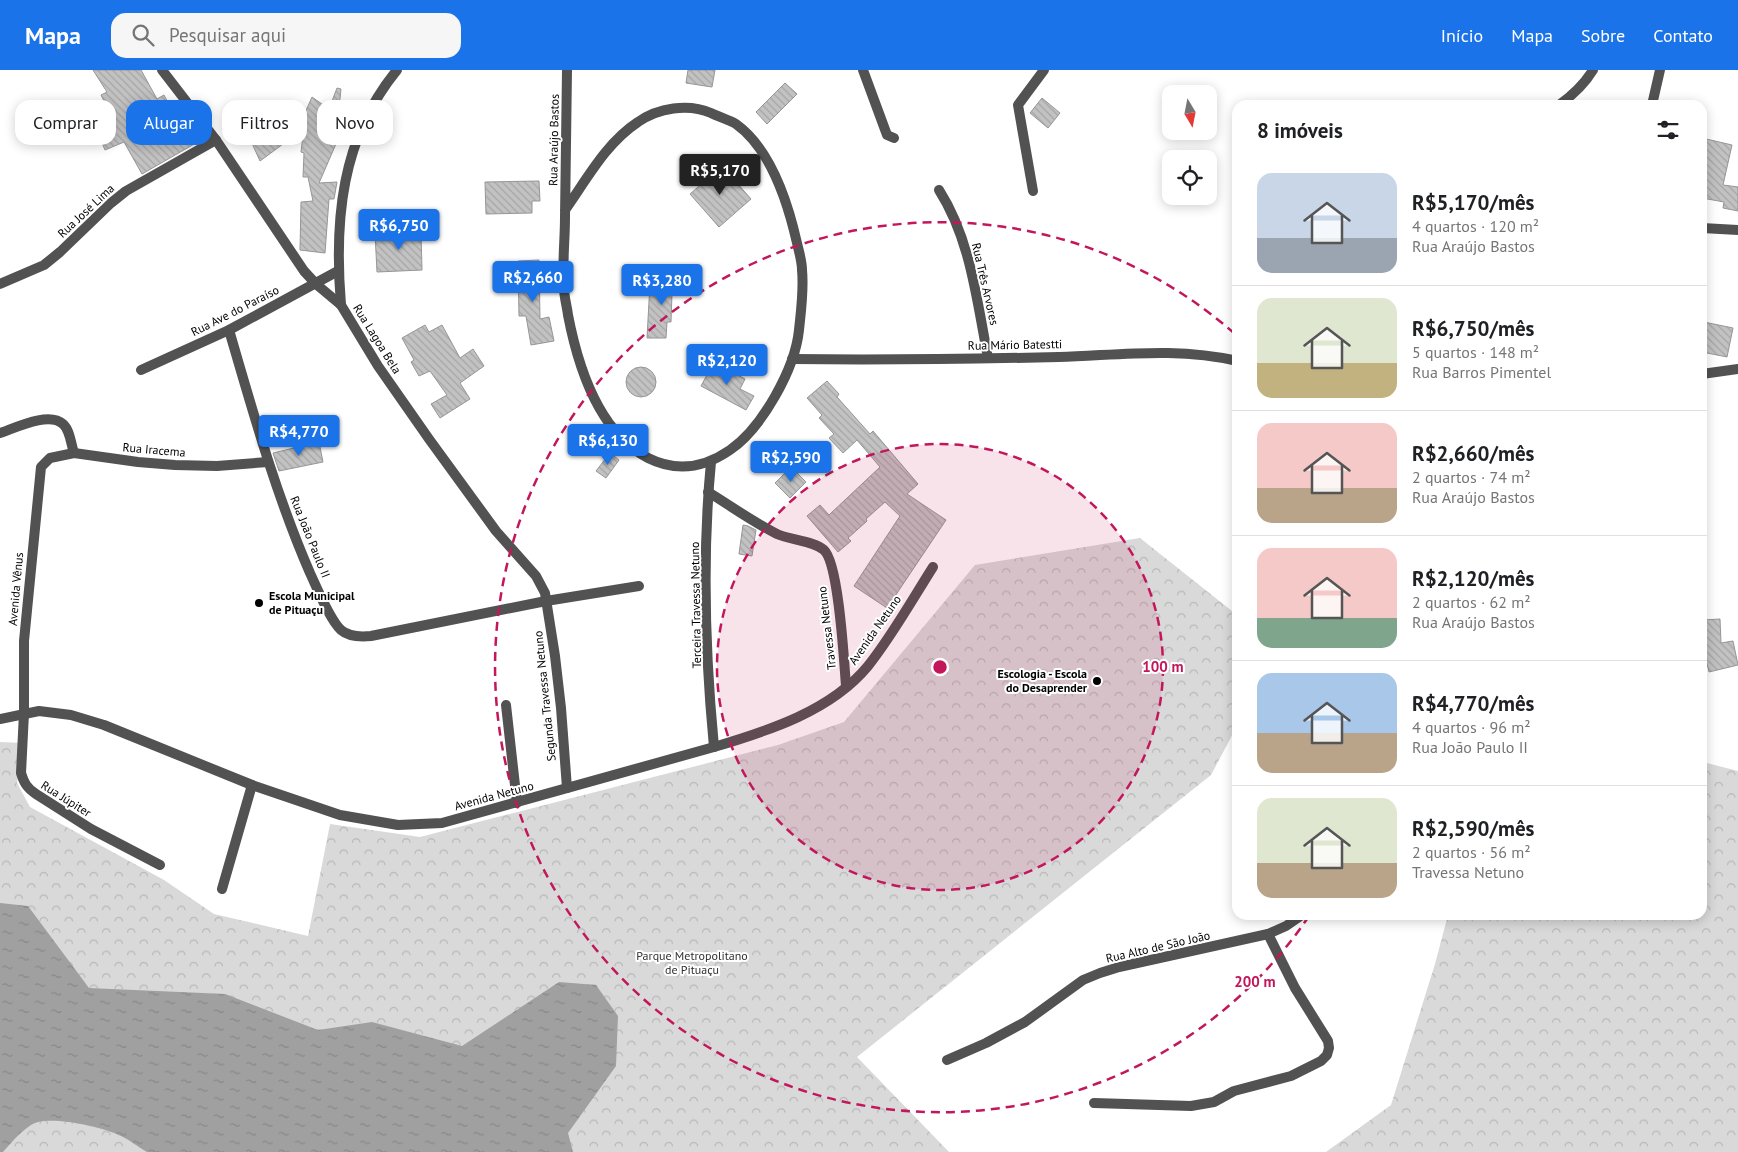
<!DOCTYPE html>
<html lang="pt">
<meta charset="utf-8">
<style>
body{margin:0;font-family:"PT Sans",sans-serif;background:#f6f6f6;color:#202124;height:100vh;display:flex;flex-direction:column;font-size:19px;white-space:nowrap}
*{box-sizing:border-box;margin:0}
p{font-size:16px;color:#757577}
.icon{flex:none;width:28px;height:28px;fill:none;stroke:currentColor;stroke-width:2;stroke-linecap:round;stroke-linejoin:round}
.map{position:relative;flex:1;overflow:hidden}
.sheet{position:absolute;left:1232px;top:30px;width:475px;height:820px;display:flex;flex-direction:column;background:#fff;border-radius:15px;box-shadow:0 2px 12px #0003}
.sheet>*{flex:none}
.top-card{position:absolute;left:15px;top:30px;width:475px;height:45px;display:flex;gap:10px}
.needle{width:32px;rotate:170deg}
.controls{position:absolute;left:1162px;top:15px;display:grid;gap:10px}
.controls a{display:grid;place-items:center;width:55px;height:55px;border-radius:10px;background:#fff;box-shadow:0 2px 12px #0003;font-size:25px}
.price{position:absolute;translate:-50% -42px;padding:0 11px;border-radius:5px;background:#1a73e8;color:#fff;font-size:16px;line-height:32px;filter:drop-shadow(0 1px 2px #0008)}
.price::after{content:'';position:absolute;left:50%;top:30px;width:15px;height:11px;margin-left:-8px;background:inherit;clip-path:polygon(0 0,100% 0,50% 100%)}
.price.active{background:#222;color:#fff}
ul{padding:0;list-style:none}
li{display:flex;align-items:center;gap:15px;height:125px;padding:0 25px}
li+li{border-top:1px solid #e0e0e0}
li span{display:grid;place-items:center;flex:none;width:140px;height:100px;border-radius:15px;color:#555}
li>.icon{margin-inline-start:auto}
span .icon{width:60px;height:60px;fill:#fffc;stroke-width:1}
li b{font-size:21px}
h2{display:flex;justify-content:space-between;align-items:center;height:60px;padding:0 25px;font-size:21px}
.pill{padding:0 18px;border-radius:15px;background:#fff;box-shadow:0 2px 12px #0003;font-size:18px;line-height:45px}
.pill.active{background:#1a73e8;color:#fff}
header{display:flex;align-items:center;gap:30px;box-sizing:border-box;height:70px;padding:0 25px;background:#1a73e8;color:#fff}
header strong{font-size:24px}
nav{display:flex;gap:28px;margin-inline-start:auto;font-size:18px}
.search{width:350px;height:45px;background:#f6f6f6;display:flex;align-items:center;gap:12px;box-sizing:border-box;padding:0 18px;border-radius:15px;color:#757577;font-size:19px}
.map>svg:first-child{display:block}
</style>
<header>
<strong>Mapa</strong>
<div class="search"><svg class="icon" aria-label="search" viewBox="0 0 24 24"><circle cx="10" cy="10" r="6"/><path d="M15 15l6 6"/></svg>Pesquisar aqui</div>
<nav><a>Início</a><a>Mapa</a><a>Sobre</a><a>Contato</a></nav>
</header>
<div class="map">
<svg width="1738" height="1082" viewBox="0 0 1738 1082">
<defs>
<pattern id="forest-crowns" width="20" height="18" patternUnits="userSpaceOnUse" patternTransform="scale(1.25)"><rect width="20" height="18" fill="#d9d9d9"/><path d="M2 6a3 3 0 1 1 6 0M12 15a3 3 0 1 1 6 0" fill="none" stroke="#b8b8b8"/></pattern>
<pattern id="water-ripples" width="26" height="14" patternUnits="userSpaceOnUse" patternTransform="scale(1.25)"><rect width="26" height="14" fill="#a0a0a0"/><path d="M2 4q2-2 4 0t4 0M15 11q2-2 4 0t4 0" fill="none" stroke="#888"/></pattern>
<pattern id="building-back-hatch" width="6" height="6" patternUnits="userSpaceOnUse" patternTransform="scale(1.25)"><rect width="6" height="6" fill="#c2c2c2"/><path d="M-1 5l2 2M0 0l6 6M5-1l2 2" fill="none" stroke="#a5a5a5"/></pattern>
</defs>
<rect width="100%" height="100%" fill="#fff"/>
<g fill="url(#forest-crowns)">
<path d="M1140 468 1237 545V656L1211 705 857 987 949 1082H0V672L23 673 17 713 30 737 164 810 214 844 308 866 330 754 420 767 778 675 844 652 975 495Z"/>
<path d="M1703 692 1738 701V1082H1326L1391 1035 1435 894 1448 845H1702Z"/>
</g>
<path fill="url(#water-ripples)" d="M0 833 28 836 89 918 225 924 318 960 372 952 462 976 559 912 596 915 618 946 616 996 568 1063 573 1082H147C138 1077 130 1070 121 1066 104 1057 56 1047 38 1052 26 1055 11 1073 3 1082H0Z"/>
<g fill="url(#building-back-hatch)" stroke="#969696">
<path d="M93 0H141L157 29 164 25 176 48 184 45 196 73 142 104 124 72 105 80 95 56 113 49 101 25 107 22Z"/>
<path d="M688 0H715L712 17 686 13Z"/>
<path d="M785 13 797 24 767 54 756 42Z"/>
<path d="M337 18 341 19 336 67H339L319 113 337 112 334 129H329L325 183 300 180 301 132 313 131 308 107H303L304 83 301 82 304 57 296 63 312 27 329 39Z"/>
<path d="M1042 28 1060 43 1048 58 1030 43Z"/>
<path d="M275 51 283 74 260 91 251 71Z"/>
<path d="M1702 68 1732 75 1723 115 1738 117V141L1723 138 1724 132 1702 128Z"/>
<path d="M722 96 751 129 719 157 690 124Z"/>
<path d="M539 111 540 131H532V143L486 144 485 112Z"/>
<path d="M421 161 422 200 377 202 375 163Z"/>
<path d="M539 190 540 249 549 247 554 271 531 275 526 246H519L518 191Z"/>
<path d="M668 206H683V224L672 223 671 252H667L666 268H647L650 213 668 214Z"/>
<path d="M1704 252 1733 258 1727 287 1702 282Z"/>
<path d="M425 255 429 262 442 255 460 288 473 279 484 296 460 313 470 329 440 348 431 334 447 325 430 301 419 306 411 292 414 290 402 268Z"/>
<path d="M714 292 745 309 740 319 754 326 746 340 701 316Z"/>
<circle cx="641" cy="312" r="15"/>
<path d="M827 311 839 324 837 327 870 364 873 361 918 414 907 424 946 450 887 538 854 516 900 446 885 432 866 449 867 451 848 468 851 471 838 482 807 446 820 435 829 445 880 397 857 370 843 383 829 368 834 364 819 348 822 345 807 328Z"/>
<path d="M319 372 323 392 279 401 273 383Z"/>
<path d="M610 383 619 390 606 408 596 401Z"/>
<path d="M791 397 806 412 790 428 775 413Z"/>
<path d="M743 455 748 456 756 460 752 486 739 484Z"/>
<path d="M1720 549 1721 573 1733 571 1738 595 1709 602 1702 573V550Z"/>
</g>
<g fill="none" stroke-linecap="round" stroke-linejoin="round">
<g stroke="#525252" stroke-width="10">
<path d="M162 0 216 70 304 201 316 214 341 235 378 296 429 369 496 461 536 506 545 523 555 586 561 638 567 718"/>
<path d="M863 0 887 65 894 68"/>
<path d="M1559 35C1573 25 1584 15 1593 0"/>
<path d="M1652 35 1660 0"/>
<path d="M939 120C971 170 977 232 988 288"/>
<path d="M1033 121 1018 35 1044 0"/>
<path d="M565 140C587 109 606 73 638 52 658 38 688 33 711 43 719 47 729 50 736 54 771 79 788 133 797 173 799 182 802 191 802 200 804 220 801 240 799 260 795 299 762 358 730 380 704 398 676 402 648 388 598 362 578 297 568 245 567 236 564 227 564 218 562 195 565 171 565 147 566 98 566 49 567 0"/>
<path d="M1702 158 1738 160"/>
<path d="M0 214 44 195 60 182 111 133 126 121 216 70"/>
<path d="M341 235C334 151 341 68 397 0"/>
<path d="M229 260C253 342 276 425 310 503 317 518 330 550 341 560 349 567 361 567 371 566L546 531 639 516"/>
<path d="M792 289C881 290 970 289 1059 287 1122 285 1175 277 1238 291"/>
<path d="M141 300 229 260 338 201"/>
<path d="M1702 304 1738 299"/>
<path d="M0 363C15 358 49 341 63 354 70 360 71 374 74 383"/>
<path d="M711 392C702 486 705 583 714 677"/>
<path d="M708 422C731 436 753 452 777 464 790 470 814 471 824 480 839 494 844 592 846 616"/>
<path d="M506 635 517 733"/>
<path d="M0 649 39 641 71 645 104 655 252 715 340 745 398 755 442 753 714 677C768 661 831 641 868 596 892 566 912 530 933 497"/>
<path d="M160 795 91 759 36 724C27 718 24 713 21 703L24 643V571L41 397 50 388 74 383 138 392 175 395 217 396 268 392"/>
<path d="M222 819 252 715"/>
<path d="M947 990 986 973 1025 952 1083 910 1100 903 1119 897 1268 864 1286 856 1302 845"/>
<path d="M1094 1033 1191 1036 1214 1032 1234 1021 1291 1006 1321 991 1327 985 1329 978 1328 971 1295 918 1268 864"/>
</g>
</g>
<circle cx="940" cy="597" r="223" fill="#c2185b" fill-opacity=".12"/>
<g fill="none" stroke="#c2185b" stroke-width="2.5" stroke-dasharray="9 6">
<circle cx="940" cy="597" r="223"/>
<path d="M1309 846A445 445 0 1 1 1235 264"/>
</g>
<g fill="#000" stroke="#fff" stroke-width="2">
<circle cx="259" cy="533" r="5"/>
<circle cx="1097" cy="611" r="5"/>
</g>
<g text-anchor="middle" stroke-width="4" stroke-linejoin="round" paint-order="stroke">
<g font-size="12" fill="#000" stroke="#fff">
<text transform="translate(554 70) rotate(-89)" y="4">Rua Araújo Bastos</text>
<text transform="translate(86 141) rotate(-43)" y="4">Rua José Lima</text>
<text transform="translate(985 214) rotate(77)" y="4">Rua Três Arvores</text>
<text transform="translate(235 241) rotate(-27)" y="4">Rua Ave do Paraíso</text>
<text transform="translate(377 269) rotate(58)" y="4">Rua Lagoa Bela</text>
<text transform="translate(1015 275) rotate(-1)" y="4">Rua Mário Batestti</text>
<text transform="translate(154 380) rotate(5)" y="4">Rua Iracema</text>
<text transform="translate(310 467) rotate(68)" y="4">Rua João Paulo II</text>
<text transform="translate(16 519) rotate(-85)" y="4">Avenida Vênus</text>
<text transform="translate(696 535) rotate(-91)" y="4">Terceira Travessa Netuno</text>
<text transform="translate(827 558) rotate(-97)" y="4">Travessa Netuno</text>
<text transform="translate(875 560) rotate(-55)" y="4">Avenida Netuno</text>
<text transform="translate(545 626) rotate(-96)" y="4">Segunda Travessa Netuno</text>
<text transform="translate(494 726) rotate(-15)" y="4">Avenida Netuno</text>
<text transform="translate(66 729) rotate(32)" y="4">Rua Júpiter</text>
<text transform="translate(1158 877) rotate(-13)" y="4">Rua Alto de São João</text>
</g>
<g font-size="12" font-weight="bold" fill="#000" stroke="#fff" text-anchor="start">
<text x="269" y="530">Escola Municipal<tspan x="269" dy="14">de Pituaçu</tspan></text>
<text x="1087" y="608" text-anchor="end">Escologia - Escola<tspan x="1087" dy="14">do Desaprender</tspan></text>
</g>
<g font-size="12" fill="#303030" stroke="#fff">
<text x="692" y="890">Parque Metropolitano<tspan x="692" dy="14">de Pituaçu</tspan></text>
</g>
</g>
<circle cx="940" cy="597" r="8" fill="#c2185b" stroke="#fff" stroke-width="2.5"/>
<g font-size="15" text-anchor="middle" font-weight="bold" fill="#c2185b" stroke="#fff" stroke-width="4" stroke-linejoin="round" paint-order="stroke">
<text x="1163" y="602">100 m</text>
<text x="1255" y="917">200 m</text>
</g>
</svg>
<div class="controls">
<a><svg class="needle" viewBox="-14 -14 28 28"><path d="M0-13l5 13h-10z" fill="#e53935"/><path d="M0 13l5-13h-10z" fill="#757577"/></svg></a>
<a><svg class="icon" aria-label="locate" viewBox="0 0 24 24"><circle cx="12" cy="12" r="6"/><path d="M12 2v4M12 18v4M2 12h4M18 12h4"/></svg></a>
</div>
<b class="price active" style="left:720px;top:126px">R$5,170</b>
<b class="price" style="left:399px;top:181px">R$6,750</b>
<b class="price" style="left:533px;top:233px">R$2,660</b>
<b class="price" style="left:662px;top:236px">R$3,280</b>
<b class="price" style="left:727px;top:316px">R$2,120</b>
<b class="price" style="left:299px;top:387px">R$4,770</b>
<b class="price" style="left:608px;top:396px">R$6,130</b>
<b class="price" style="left:791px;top:413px">R$2,590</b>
<div class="top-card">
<a class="pill">Comprar</a>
<a class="pill active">Alugar</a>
<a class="pill">Filtros</a>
<a class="pill">Novo</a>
</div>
<section class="sheet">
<h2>8 imóveis<svg class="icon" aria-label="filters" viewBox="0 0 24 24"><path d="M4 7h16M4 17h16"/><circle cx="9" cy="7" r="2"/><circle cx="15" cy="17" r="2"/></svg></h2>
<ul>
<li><span style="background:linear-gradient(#c9d6e8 65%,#9aa5b1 0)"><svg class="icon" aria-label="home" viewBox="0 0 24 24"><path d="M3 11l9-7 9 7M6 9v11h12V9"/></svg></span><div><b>R$5,170/mês</b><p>4 quartos · 120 m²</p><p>Rua Araújo Bastos</p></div></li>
<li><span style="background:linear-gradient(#dfe7d0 65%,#c2b280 0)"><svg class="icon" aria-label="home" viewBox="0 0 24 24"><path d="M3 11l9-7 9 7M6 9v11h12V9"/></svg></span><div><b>R$6,750/mês</b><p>5 quartos · 148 m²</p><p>Rua Barros Pimentel</p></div></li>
<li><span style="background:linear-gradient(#f6c9c9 65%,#b9a48a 0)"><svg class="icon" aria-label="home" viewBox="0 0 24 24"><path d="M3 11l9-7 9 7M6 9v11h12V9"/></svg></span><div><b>R$2,660/mês</b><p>2 quartos · 74 m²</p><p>Rua Araújo Bastos</p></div></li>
<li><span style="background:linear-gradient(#f6c9c9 70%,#7fa58c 0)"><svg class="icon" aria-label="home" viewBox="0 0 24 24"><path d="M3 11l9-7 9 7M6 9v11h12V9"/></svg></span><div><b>R$2,120/mês</b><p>2 quartos · 62 m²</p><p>Rua Araújo Bastos</p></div></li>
<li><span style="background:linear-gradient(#a9c7e8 60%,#b9a48a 0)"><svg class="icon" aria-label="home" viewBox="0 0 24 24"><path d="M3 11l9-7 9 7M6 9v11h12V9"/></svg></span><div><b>R$4,770/mês</b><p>4 quartos · 96 m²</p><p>Rua João Paulo II</p></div></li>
<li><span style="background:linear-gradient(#dfe7d0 65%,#b9a48a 0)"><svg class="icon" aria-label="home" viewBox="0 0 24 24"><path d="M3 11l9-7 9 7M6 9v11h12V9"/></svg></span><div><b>R$2,590/mês</b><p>2 quartos · 56 m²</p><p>Travessa Netuno</p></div></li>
</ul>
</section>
</div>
